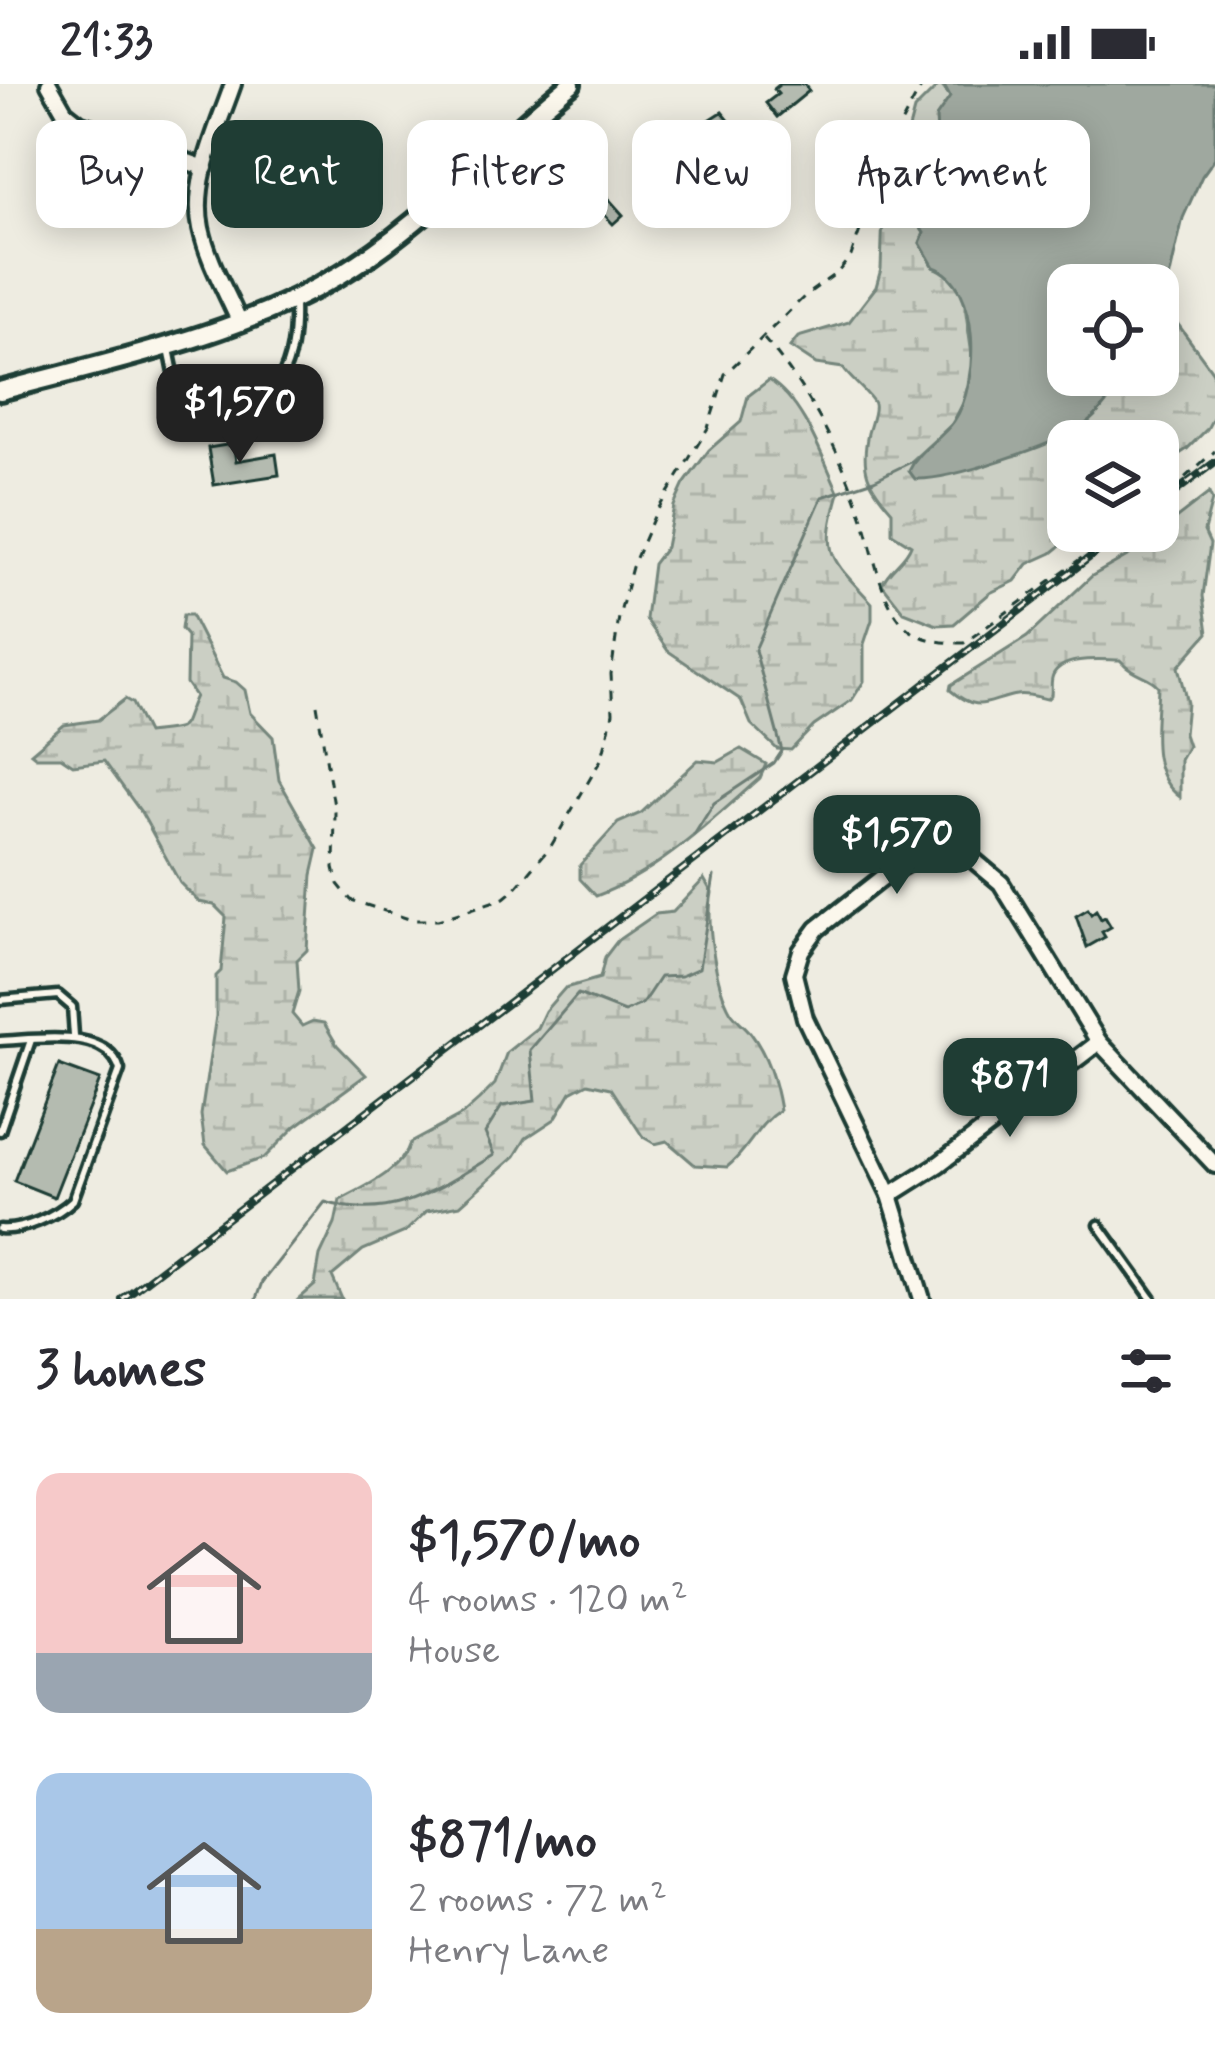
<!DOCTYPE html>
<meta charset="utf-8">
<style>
body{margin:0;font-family:Mynerve,sans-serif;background:#f2f2f3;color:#2b2b33;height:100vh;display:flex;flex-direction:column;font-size:45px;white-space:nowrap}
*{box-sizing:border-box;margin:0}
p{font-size:39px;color:#7c7c81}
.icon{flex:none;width:66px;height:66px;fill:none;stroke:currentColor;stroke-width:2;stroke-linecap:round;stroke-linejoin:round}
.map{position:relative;height:1215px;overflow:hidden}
.drawer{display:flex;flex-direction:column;background:#fff;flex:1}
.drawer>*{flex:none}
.top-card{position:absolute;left:36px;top:36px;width:1143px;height:108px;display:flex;gap:24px}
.buttons{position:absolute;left:1047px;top:180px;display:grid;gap:24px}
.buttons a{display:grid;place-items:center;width:132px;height:132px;border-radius:24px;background:#fff;box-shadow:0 6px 30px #0003;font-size:60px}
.price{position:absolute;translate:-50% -102px;padding:0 27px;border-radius:24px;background:#1f3d34;color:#fff;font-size:39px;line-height:78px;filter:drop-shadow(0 3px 6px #0008)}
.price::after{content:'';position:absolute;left:50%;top:72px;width:36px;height:27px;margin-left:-18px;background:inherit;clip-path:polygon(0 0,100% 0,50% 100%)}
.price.current{background:#222;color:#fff}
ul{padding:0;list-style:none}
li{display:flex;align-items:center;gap:36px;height:300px;padding:0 36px}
li span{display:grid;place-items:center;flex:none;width:336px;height:240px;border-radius:24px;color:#555}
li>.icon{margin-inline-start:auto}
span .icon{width:144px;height:144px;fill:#fffc;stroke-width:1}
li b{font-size:51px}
h2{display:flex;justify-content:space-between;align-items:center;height:144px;padding:0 36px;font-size:51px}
.tag{padding:0 42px;border-radius:24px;background:#fff;box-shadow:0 6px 30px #0003;font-size:42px;line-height:108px}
.tag.current{background:#1f3d34;color:#fff}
.status{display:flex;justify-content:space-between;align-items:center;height:84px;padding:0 60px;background:#fff;direction:ltr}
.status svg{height:33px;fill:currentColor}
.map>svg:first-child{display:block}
</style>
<div class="status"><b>21:33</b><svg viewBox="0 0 49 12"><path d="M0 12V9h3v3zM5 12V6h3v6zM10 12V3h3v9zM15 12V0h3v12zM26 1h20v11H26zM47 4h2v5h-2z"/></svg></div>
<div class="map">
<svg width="1215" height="1215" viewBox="0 0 1215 1215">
<defs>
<pattern id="wetland-marsh" width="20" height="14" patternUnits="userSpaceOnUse" patternTransform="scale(3)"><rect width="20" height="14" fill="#cbcfc4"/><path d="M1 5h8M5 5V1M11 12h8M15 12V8" fill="none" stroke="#aeb3a9"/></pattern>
</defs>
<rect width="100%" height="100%" fill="#eeece1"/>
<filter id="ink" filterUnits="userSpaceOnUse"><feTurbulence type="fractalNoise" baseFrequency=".00833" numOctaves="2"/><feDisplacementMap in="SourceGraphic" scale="24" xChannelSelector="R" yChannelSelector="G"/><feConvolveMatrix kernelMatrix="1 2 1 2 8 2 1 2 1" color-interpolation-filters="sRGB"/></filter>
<g filter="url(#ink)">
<g fill="url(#wetland-marsh)" stroke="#75867c" stroke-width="3">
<path d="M940 0 950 12 914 135 924 149 920 159 934 183 944 187 963 208 973 278 966 314 952 340 914 375 979 384 1083 342 1116 306 1123 291H1158V206L1167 204 1166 224 1213 288 1215 330 1207 345 1187 365 1158 384V357H1068V447H1079L1052 469 1028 480 1015 497 990 509 954 540 937 541 904 528 882 500C889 484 906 476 911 461L892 449V427C868 400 860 386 868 349 870 341 876 327 874 320 873 313 849 294 843 284L816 280 790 263 798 253 849 238 876 203 881 185 884 102 891 77 909 45 914 26Z"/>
<path d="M769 296C804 318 822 373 839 409 821 472 830 473 872 519V536L864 560V597L852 616 814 642 791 666 777 665 751 640 741 616 668 567 646 535 653 480 666 463 674 422 684 400 709 366 741 338 748 312Z"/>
<path d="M1209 409 1212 416 1204 447 1210 460 1203 512 1208 549 1178 583 1187 619 1184 650 1188 662 1180 676V713C1146 688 1157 640 1158 602 1148 590 1135 593 1120 576 1103 576 1062 571 1053 591 1050 597 1052 604 1051 611L1047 615C1038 613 1025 609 1016 611 987 616 980 631 950 606L951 601 1027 553 1092 492 1129 471Z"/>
<path d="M183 531H191L223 594 236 598 245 606 250 629 273 653 279 696 318 765 312 791 307 866 297 876 299 907 292 930 302 942 313 937 324 939 337 961 366 991 296 1042 264 1074 227 1087 205 1061 201 1031 216 932V892L221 887 226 833 214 821 199 818 180 799 141 728 104 677 73 681 61 673H36L31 669 64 641 98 636 125 615 132 619 147 649C193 644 178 648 195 612L186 599 187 552 181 545Z"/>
<path d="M741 665 766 680 760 694C711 737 658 789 596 812L580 795V781L618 739 641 729 698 676 718 678Z"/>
<path d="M704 795 712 809C706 838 715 901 731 928 736 935 744 941 750 948 768 972 775 997 780 1026 756 1041 749 1066 727 1083L695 1081 667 1057 655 1060 643 1053 611 1004 588 999 571 1008 555 1035 526 1054 515 1072 460 1121 427 1127 405 1148 363 1166 332 1192 342 1215H299L315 1201 320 1172 335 1140 340 1116C364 1103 402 1087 410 1059L462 1031 479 1016 495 1000 507 968 537 944 545 927 565 904 600 894 605 873 618 856 656 830 673 828Z"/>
</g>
<path fill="#9fa89f" stroke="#6c7d74" stroke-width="3" d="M943 0H1215V74L1202 92 1183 134 1167 204 1158 206V201H1068V291H1123C1115 309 1099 331 1083 342 1054 361 949 397 915 395L909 387C919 365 941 356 954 337 979 300 982 201 934 183L920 159 924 149C904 121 916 77 937 51L936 33 950 13Z"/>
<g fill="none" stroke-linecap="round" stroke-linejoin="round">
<g stroke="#6c7d74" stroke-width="3">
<path d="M694 751 714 719 774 679 782 667 755 566 822 413 874 396 915 376"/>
<path d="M256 1215 262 1198 325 1118C393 1139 437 1105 494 1071L485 1049 502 1022 535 1017 530 966 578 910 624 928 642 920 660 893 681 892 699 884 714 792"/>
</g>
</g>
<g fill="#b4bbb0" stroke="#1f3d34" stroke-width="3">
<path d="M780 0H804L809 7 777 33 766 19 778 10 774 5Z"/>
<path d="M722 28 732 40 702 65 689 49Z"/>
<path d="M599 104 623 131 613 140 599 125 585 137 575 125Z"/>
<path d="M233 360 236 377 276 370 279 391 214 401 208 364Z"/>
<path d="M1088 825 1091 830 1096 826 1101 835 1105 833 1111 843 1102 848 1105 853 1087 863 1076 832Z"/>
<path d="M59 981 100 996 54 1113 14 1097Z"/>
</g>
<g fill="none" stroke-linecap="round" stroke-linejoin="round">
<g stroke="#1f3d34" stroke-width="15">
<g id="service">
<path d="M169 265C176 296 181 349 222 348 280 313 296 286 294 219"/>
<path d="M0 916 58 911 72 923 74 952"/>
<path d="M0 957C34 956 108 942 120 986L73 1116C56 1132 23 1147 0 1145"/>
<path d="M0 1047 31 956"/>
<path d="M1099 1141 1152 1215"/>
</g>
</g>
<g stroke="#1f3d34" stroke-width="22">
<g id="minor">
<path d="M49 0 65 28 79 39 205 84"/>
<path d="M233 0C218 44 191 97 201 144 208 177 227 209 240 239"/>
<path d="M890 1111 939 1080 1099 958"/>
<path d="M922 1215 890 1111 805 934 794 890 801 867 817 845 883 793 927 768 956 769 970 773 1001 799 1099 958 1215 1081"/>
</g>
</g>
<g stroke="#1f3d34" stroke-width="26">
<path id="tertiary" d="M0 307C115 276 234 253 338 192 425 141 492 62 571 0"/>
</g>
<g stroke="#1f3d34" stroke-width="3" stroke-dasharray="9 9" stroke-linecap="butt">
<path d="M764 255C809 306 837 362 860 426 873 461 878 512 903 540 919 557 943 559 964 559L1119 447"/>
<path d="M1158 417 1215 367"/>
<path d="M317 621 335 728 334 784 338 800 351 816 412 836H438L504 814 515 805 551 762 602 674 613 629 611 590 619 533 632 483 655 430 708 344 725 290 806 211 838 188 851 172 892 56 923 0"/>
</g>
<use href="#service" stroke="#fbf7ec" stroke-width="6"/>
<use href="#minor" stroke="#fbf7ec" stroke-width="14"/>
<use href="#tertiary" stroke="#fbf7ec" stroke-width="16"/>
<g stroke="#1f3d34" stroke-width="8">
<g id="rail">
<path d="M1158 421 1215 378"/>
<path d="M122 1215 1124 447"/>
</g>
</g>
<use href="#rail" stroke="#fbf7ec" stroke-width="3" stroke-dasharray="9" stroke-linecap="butt"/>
</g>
</g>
</svg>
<div class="buttons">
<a><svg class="icon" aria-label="locate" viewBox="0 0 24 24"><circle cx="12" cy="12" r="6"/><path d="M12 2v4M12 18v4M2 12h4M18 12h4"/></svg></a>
<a><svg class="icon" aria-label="layers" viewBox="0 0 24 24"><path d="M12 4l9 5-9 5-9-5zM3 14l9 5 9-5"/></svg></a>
</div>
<b class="price current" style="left:240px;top:382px">$1,570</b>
<b class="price" style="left:897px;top:813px">$1,570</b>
<b class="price" style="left:1010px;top:1056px">$871</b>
<div class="top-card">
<a class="tag">Buy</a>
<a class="tag current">Rent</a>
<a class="tag">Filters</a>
<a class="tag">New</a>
<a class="tag">Apartment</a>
</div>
</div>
<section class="drawer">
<h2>3 homes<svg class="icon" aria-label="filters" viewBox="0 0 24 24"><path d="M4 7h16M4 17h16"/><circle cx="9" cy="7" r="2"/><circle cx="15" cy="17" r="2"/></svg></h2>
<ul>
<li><span style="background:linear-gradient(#f6c9c9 75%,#9aa5b1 0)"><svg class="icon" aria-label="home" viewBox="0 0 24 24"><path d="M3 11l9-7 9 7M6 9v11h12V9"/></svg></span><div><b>$1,570/mo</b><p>4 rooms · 120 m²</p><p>House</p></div></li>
<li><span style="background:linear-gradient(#a9c7e8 65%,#b9a48a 0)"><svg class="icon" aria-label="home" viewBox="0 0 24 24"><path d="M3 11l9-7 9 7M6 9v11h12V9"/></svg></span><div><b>$871/mo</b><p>2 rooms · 72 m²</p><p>Henry Lane</p></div></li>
</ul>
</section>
